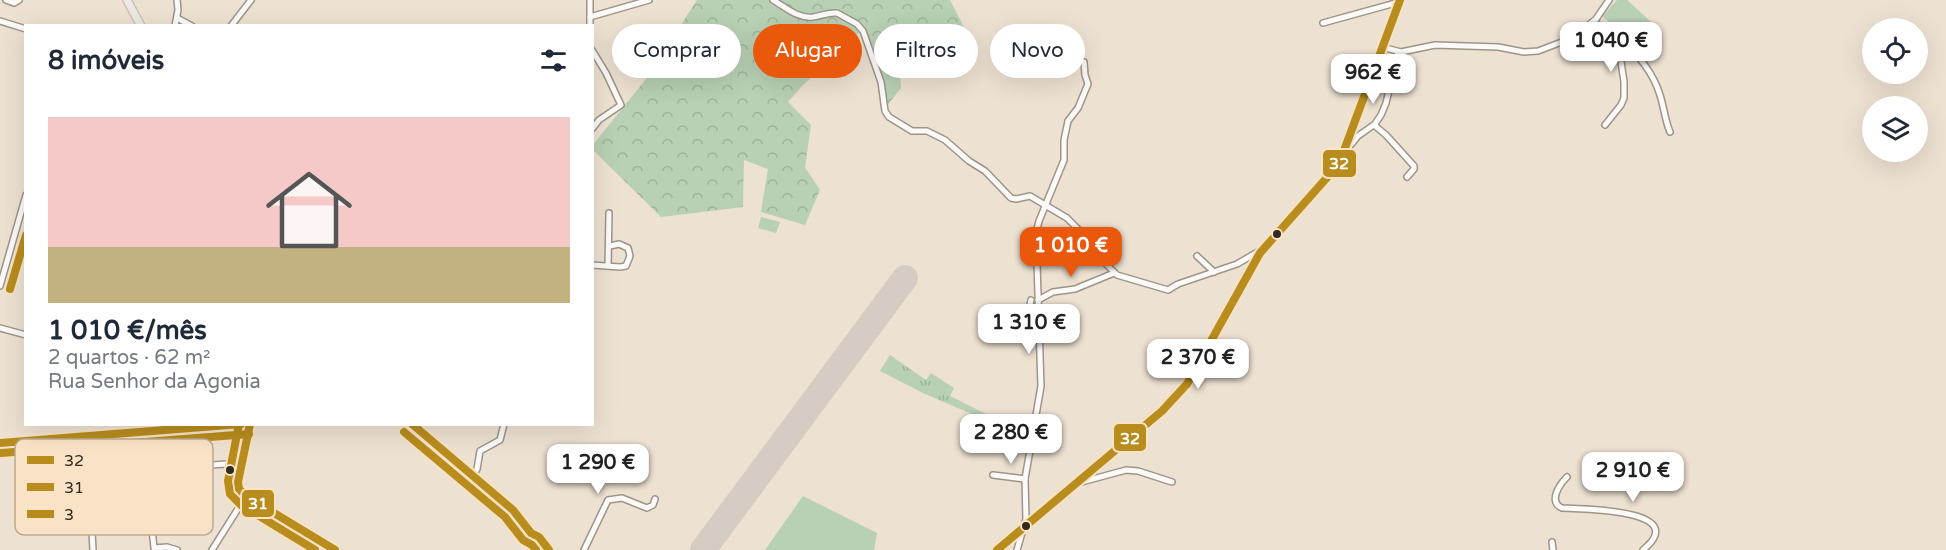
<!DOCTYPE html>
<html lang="pt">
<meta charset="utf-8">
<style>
body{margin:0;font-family:"Varela Round",sans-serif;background:#f6f6f7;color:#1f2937;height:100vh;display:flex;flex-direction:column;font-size:22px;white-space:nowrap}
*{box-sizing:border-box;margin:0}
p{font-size:20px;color:#747a83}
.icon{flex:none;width:33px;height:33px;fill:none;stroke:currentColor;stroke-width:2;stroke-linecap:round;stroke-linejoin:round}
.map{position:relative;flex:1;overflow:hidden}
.side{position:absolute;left:24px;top:24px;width:570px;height:402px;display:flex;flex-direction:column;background:#fff;border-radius:0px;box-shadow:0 6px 24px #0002}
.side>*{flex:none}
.hud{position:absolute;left:612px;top:24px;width:570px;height:54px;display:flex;gap:12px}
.fabs{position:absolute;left:1862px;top:18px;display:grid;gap:12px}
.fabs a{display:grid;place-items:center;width:66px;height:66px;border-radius:50%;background:#fff;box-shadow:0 6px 24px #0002;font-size:30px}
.price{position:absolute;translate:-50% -51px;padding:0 14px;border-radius:12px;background:#fff;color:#222;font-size:20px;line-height:39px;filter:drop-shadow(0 2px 3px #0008)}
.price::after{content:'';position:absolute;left:50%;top:36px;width:18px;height:14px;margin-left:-9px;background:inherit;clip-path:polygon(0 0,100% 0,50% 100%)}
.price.current{background:#ea580c;color:#fff}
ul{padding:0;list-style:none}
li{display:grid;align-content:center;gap:12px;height:318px;padding:0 24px}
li+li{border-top:2px solid #e0e1e3}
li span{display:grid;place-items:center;height:186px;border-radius:0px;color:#555}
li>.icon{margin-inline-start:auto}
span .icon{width:108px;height:108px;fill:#fffc;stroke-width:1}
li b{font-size:26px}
h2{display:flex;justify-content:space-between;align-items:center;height:72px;padding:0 24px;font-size:26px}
.tag{padding:0 21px;border-radius:27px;background:#fff;box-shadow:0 6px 24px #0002;font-size:21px;line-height:54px}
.tag.current{background:#ea580c;color:#fff}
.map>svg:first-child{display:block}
</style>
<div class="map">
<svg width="1946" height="550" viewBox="0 0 1946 550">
<defs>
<pattern id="grass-tufts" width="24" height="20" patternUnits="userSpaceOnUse" patternTransform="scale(1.5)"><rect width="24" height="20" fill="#b8d0b4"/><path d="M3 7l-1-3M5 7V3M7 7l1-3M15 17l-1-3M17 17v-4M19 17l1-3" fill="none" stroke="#9fb39a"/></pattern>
<pattern id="forest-crowns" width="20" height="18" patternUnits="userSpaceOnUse" patternTransform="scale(1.5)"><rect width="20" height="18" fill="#b8d0b4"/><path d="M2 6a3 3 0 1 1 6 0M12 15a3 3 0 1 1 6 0" fill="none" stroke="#9fb39a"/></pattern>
</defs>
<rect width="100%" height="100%" fill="#ede1d1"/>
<path fill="url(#grass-tufts)" d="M890 355 926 380 931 373 954 388 950 396 1030 436V439L925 394 880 371Z"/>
<path fill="url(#forest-crowns)" d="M697 0H950L973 45 900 71 901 88 886 107C883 80 875 53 863 29L803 85 788 102 811 125 805 167 820 190 805 225 761 212 768 169 744 160 743 207 661 217 593 150 592 146 646 79Z"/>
<g fill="#b8d0b4">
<path d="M1617 0H1627L1660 30 1641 51 1602 16Z"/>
<path d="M761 217 780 222 776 233 758 228Z"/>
<path d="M803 496 877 533 874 550H765Z"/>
</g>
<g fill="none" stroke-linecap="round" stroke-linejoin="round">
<path stroke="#d5cdc3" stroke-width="26" d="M703 550 905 278"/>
<g stroke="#9e9589" stroke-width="8">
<g id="minor">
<path d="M6 0 14 3 19 0"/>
<path d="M590 0V26"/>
<path d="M773 0C785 7 798 19 813 17 821 16 829 12 837 13L857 24 863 31 881 82 885 111 889 117 912 131H927L945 140 969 161 985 171 1011 198 1016 199 1030 196 1067 218 1080 231 1096 254 1117 275 1168 290 1178 284 1237 264 1261 250"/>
<path d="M590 17 649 0"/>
<path d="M177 18 192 26"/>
<path d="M0 21 26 29"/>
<path d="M1323 23 1399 2"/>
<path d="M1592 23 1612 29 1617 34 1624 82V98L1621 105 1605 125"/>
<path d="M175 26 178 10 177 0"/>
<path d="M231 26 251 0"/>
<path d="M1618 36C1635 51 1653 72 1660 95 1664 108 1665 120 1670 132"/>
<path d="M1382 47 1401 52 1435 45 1498 47 1524 52 1538 51 1567 40 1579 33 1596 19 1609 0"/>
<path d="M592 50 606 73 621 105 599 120 592 129"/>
<path d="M1374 125 1386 135 1414 166V169L1407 177"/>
<path d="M1345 152 1358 136 1375 124 1381 115 1386 103 1398 52"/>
<path d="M1197 256 1214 272"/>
<path d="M592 265 620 267 626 266 630 256 628 248 619 244 610 246"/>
<path d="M608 266 609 213"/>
<path d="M0 286 26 195"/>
<path d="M1031 300C1028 311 1029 329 1039 335"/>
<path d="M1038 300 1053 292 1075 289 1114 273"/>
<path d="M0 328 26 335"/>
<path d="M249 429 238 482 240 491 335 550"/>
<path d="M136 437 138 470"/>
<path d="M87 441 93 550"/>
<path d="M0 443 248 424"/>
<path d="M0 449 248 432"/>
<path d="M89 473 242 463"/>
<path d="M993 475 1025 479"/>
<path d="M473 476 477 469 480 451 500 440 504 424"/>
<path d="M1567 477C1559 485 1548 502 1562 508 1580 509 1693 509 1643 550"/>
<path d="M1078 483 1126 470 1138 471 1172 482"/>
<path d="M152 529 154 548 167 547 177 550"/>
<path d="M1552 542 1553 550"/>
<path d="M212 550 246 496"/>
<path d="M584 550 608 500 622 498 647 508 653 505 655 499"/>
<path d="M1017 550 1026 519 1025 479 1041 386 1036 233 1039 221 1064 160V140L1068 121 1078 108 1088 84 1085 75 1084 62"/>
</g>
</g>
<g stroke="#c8c2b9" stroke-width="10">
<g id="major">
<path d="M127 0 141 26"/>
<path d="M411 424 513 510 546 550"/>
<path d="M532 536 534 550"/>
<path d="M997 550 1162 411 1187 384 1260 253 1339 164 1400 0"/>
</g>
</g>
<use href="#minor" stroke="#fcfaf8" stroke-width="5"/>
<use href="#major" stroke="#eee8e5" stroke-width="7"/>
<g stroke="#f9e2c5" stroke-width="12">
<path id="bus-1" d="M997 550 1162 411 1187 384 1260 253 1339 164 1400 0"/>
</g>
<g stroke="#f9e2c5" stroke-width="12">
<g id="bus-2">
<path d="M250 424 238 482 239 489 246 496 335 550"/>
<path d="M412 424 513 510 531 533 539 537 549 550"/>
<path d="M0 443 241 424"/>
</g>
</g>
<g stroke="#f9e2c5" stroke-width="12">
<g id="bus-3">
<path d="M10 289 26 235"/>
<path d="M239 424 228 481 230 494 241 505 315 550"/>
<path d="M404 432 505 517 523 540 532 545 536 550"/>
<path d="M1 453 249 434"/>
</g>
</g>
<use href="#bus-1" stroke="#b88c1d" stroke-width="8"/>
<use href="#bus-2" stroke="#b88c1d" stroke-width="8"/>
<use href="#bus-3" stroke="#b88c1d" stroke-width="8"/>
</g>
<g fill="#32291e" stroke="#f9e2c5" stroke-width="2">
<circle cx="1277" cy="234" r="5"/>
<circle cx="230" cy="470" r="5"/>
<circle cx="1026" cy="526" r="5"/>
</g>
<rect x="15" y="439" width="198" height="96" rx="9" fill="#f9e2c5" stroke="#bdaa93" stroke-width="1.5"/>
<rect x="27" y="456" width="27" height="8" fill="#b88c1d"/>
<rect x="27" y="483" width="27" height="8" fill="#b88c1d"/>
<rect x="27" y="510" width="27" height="8" fill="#b88c1d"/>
<g font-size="16" fill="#32291e">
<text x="64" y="466">32</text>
<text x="64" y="493">31</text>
<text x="64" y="520">3</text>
</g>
<g stroke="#f9e2c5" stroke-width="2">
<rect x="1322" y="149" width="35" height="29" rx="6" fill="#b88c1d"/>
<rect x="1113" y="423" width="34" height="29" rx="6" fill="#b88c1d"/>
<rect x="241" y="489" width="34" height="29" rx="6" fill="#b88c1d"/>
</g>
<g font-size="16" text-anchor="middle" font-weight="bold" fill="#fff">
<text x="1339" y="169">32</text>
<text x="1130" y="444">32</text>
<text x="258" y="509">31</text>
</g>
</svg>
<div class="fabs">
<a><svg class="icon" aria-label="locate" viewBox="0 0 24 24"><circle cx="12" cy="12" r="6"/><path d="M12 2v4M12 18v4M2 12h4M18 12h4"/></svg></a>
<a><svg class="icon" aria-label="layers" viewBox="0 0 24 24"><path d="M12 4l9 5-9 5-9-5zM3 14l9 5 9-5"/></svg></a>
</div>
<b class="price" style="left:1611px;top:73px">1 040 €</b>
<b class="price" style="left:1373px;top:105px">962 €</b>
<b class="price current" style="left:1071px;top:278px">1 010 €</b>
<b class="price" style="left:1029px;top:355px">1 310 €</b>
<b class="price" style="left:1198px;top:390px">2 370 €</b>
<b class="price" style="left:1011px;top:465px">2 280 €</b>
<b class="price" style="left:598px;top:495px">1 290 €</b>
<b class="price" style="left:1633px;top:503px">2 910 €</b>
<div class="hud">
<a class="tag">Comprar</a>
<a class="tag current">Alugar</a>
<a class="tag">Filtros</a>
<a class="tag">Novo</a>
</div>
<section class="side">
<h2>8 imóveis<svg class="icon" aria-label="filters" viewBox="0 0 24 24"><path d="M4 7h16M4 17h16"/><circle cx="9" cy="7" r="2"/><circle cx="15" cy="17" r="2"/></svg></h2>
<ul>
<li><span style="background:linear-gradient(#f6c9c9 70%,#c2b280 0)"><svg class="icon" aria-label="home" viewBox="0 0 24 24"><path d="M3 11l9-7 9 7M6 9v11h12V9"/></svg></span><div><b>1 010 €/mês</b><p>2 quartos · 62 m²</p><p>Rua Senhor da Agonia</p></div></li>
</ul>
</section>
</div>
